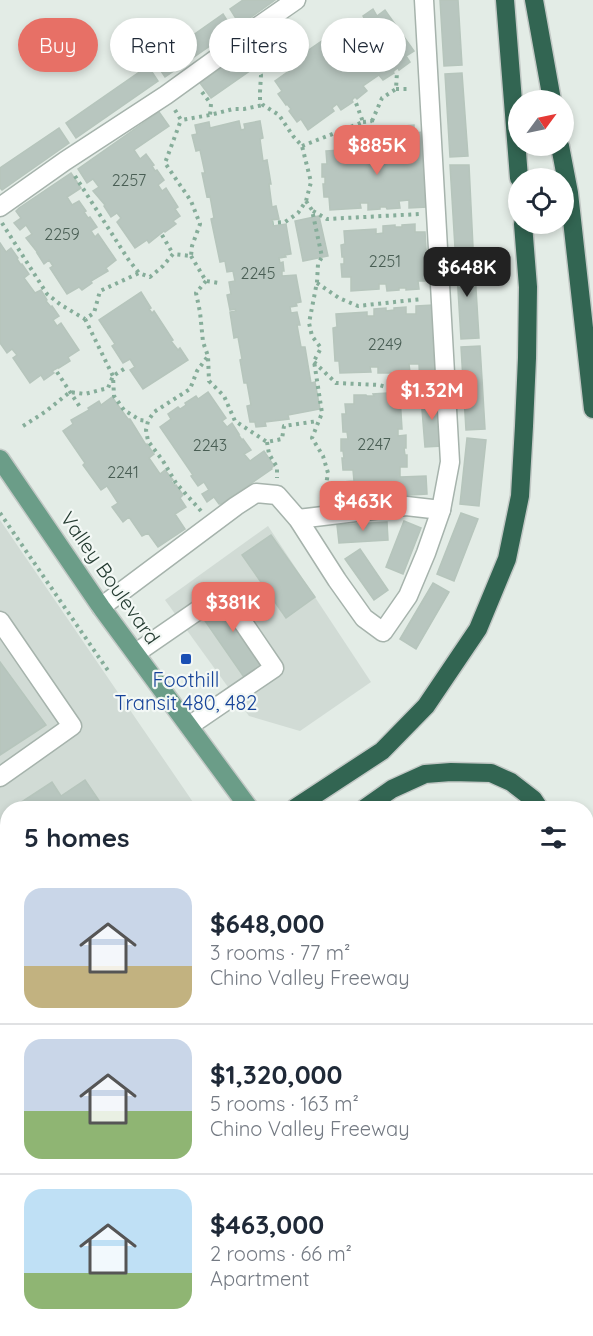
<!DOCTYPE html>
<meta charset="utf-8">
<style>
body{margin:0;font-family:Quicksand,sans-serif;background:#f6f6f7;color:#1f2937;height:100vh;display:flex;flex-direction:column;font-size:22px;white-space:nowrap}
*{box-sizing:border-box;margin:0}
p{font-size:20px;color:#747a83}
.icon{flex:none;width:33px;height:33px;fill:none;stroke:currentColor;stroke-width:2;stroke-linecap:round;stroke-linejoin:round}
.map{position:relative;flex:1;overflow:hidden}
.details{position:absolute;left:0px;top:801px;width:594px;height:536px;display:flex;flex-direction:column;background:#fff;border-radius:24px 24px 0 0;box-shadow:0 3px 9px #0003}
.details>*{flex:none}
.top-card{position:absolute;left:18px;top:18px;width:558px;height:54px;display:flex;gap:12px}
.needle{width:39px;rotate:57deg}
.fabs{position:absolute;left:508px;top:90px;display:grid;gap:12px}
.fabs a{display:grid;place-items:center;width:66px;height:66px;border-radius:50%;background:#fff;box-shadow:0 3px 9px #0003;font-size:30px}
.price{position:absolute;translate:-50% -51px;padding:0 14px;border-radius:12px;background:#e77066;color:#fff;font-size:20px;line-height:39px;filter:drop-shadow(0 2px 3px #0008)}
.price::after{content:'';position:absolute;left:50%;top:36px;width:18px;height:14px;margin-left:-9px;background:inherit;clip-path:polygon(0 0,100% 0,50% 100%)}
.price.selected{background:#222;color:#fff}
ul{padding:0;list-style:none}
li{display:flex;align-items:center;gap:18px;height:150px;padding:0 24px}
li+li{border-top:2px solid #e0e1e3}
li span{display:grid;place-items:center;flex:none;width:168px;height:120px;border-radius:18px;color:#555}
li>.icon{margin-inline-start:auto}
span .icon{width:72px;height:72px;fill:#fffc;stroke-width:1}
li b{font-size:26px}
h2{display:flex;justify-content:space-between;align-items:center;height:72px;padding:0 24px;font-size:26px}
.tag{padding:0 21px;border-radius:27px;background:#fff;box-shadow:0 3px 9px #0003;font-size:21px;line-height:54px}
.tag.selected{background:#e77066;color:#fff}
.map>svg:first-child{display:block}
</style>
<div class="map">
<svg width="593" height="1336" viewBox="0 0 593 1336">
<rect width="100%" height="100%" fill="#e3ece6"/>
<g fill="#d1dbd5">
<path d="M0 520 197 808H8V1329H450V1336H0Z"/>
<path d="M268 526 371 682 300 731 249 716 165 600Z"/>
</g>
<g fill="#b8c6bf" stroke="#b6c5bc" stroke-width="1.5">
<path d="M243 0H275L240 25 230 9Z"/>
<path d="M440 0H458L462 65 444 66Z"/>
<path d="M373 9 377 16 385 10 414 51 406 56 410 62 399 70 398 68 395 70 393 72 394 73 383 80 379 75 363 86 367 91 357 99 355 97 352 100 353 102 341 110 337 104 332 108 334 111 308 130 301 119 297 122 289 111 291 109 287 104 286 105 278 94 282 91 275 81 303 61 300 56 329 36 335 44 351 33 347 27 357 20 358 22 364 18 363 16Z"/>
<path d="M223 14 233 30 165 77 155 62Z"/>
<path d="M241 55 251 70 211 98 200 83Z"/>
<path d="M148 66 158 81 76 138 66 123Z"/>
<path d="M462 73 468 156 450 157 445 74Z"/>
<path d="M159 112 169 126 134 150 140 159 146 154 154 165 152 166 155 171 157 170 164 180 158 185 162 191 166 188 178 207 175 209 180 216 173 221 176 224 165 232 164 231 149 243 147 240 135 248 117 222 121 218 117 213 111 217 104 206 105 205 93 191 99 187 93 179 87 183 78 169Z"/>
<path d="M239 121 241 130 245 129 244 124 260 121 263 138 260 139 263 161 267 160 271 184H269L272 207 276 206 279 219 272 220 273 226 286 224 291 254 285 255 286 257 279 258 280 263 283 262 284 271H282V276L296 275 301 302 296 303 297 306 290 307 291 313 297 312 300 325H297L301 347H305L311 383 315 382 320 409 288 415 289 419 265 422 266 426 256 427 255 422H250L247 406 251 405 247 383H244L240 360 242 359 238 337 234 338 230 312 236 311 235 309 230 310 227 295 231 294 229 282 235 281 233 271 227 272 225 261 220 262 211 219 214 218 210 196 207 197 202 173H205L200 150 196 151 192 135 197 134 195 125 209 122 210 128Z"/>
<path d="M414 125V133L422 132 423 136 427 207 409 208V200L399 201 400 208 387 209 386 207H380V209L368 210V203H360L361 208 330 210 329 197H324L323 184H325V177H322V164H327L326 151 358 149V153L365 152 364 146 376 145V147L383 146V144L396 143V150H406L405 126Z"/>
<path d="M59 128 69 143 2 190 0 188V168Z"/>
<path d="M450 165H469L473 247 455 248Z"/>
<path d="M71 173 81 188 67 197 72 205 79 201 86 211 84 212 88 218 90 217 97 227 91 231 95 237 98 234 116 260 106 268 108 271 91 281 92 283 82 290 79 287 67 294 50 268 53 266 49 260 44 264 37 253H38L26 238 32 234 26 225 20 230 14 223 21 218 16 211 19 208Z"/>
<path d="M319 216 328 256 303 261 295 221Z"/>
<path d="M415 224V232H425L428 281H418L419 289 406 290V288H399V290L387 291 386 284H379V289L351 291V277H342L341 264H344V257H342L341 245 345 244 344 231 376 229V234L383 233V226L395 225V227H402V225Z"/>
<path d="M0 243 6 252 11 248 18 258 17 259 21 265 22 264 29 274 24 278 35 293 41 290 47 300 46 301 51 307 52 306 59 316 53 320 57 326 61 323 79 350 68 357 70 361 59 368V367L52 371 54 373 44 380 41 375 30 383 13 358 17 355 12 349 7 353 0 343Z"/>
<path d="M474 256 479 338 461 339 456 257Z"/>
<path d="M141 292 151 308 149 309 152 313 154 311 173 340 171 341 178 350 180 348 188 360 143 389 130 370 135 367 130 359 123 363 112 346 115 344 99 320Z"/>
<path d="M433 305 437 379 429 380V388H420L419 364H409L410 372 397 373 398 371H391V373H378V367H370L371 372 340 373 339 361H335L333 328 337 327 336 314 367 312V316H374V309L386 308V311L394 310V308L406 307V314H416V306Z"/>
<path d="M480 346 485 429 466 430 461 347Z"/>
<path d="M208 392 226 418 222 421 227 427 232 423 239 434H238L242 440 243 439 251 450 244 454 250 461 264 451 274 466 271 468 272 469 221 504H219L214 497 207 502 202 494 209 490 204 482 198 486 191 476 193 475 160 427 171 419 168 414 178 407 180 409 186 405 185 403 196 396 198 399Z"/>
<path d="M387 393V398L400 397 402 429H398V436L406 435V448H404L405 455H407V467H400V477L426 476 427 494 344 499 343 482 354 481 353 470H343L342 458H344L343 451H341V439H348L347 432H343L342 414H346L345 404H354V395H366L367 396H374L373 394Z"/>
<path d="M439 396 442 446 425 447 421 397Z"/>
<path d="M112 397 128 419H130L146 445 147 444 154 454 149 458 160 474 165 470 173 480 171 481 175 486 176 485 183 495 180 498 186 507 175 514 185 529 158 547 148 533 142 536 129 517 123 522 112 507 118 503 107 486 101 490 83 465 85 463 63 431 73 424 71 420 89 410 88 408 99 401 101 405Z"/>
<path d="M467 438 486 440 479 506 460 504Z"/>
<path d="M461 513 478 519 454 581 437 574Z"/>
<path d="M404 521 421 528 403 574 386 567Z"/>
<path d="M387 522 388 540 339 543 337 525Z"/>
<path d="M271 535 315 597 286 618 242 555Z"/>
<path d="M360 549 388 590 374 600 345 559Z"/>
<path d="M433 583 449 592 416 649 400 639Z"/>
<path d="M220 587 272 661 246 680 194 605Z"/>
<path d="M0 662 46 725 0 755Z"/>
<path d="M85 780 104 808H24L20 803 52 782 61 796Z"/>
<path d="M199 1329H226L216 1336H204Z"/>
</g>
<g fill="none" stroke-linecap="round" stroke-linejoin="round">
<g stroke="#a6b3ac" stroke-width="21">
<g id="minor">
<path d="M0 207 65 161 166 95 220 56 237 41 296 0"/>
<path d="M298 519 406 506 441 510"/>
<path d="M101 607 236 506 256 493 277 495 298 519 337 580 364 618 383 632 408 596 426 553 441 510 450 462 424 0"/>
<path d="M0 621 72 726 0 777"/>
<path d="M136 653 223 593 274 668 189 726"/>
<path d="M0 843 8 854"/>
<path d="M0 931 8 926"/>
<path d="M0 1019 8 1015"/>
<path d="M0 1111 8 1106"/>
<path d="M0 1184 8 1179"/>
<path d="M176 1329 179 1336"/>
<path d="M239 1336 250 1329"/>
<path d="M379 1336 392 1329"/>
</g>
</g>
<g stroke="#c2c8c5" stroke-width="21">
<g id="major">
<path d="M0 459 101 607 249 808"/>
<path d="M586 1265 593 1274"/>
<path d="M576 1329 581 1336"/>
</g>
</g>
<g stroke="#c2c8c5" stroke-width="21">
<g id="highway">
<path d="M505 0 519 178"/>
<path d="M534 0 552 100"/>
<path d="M560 146 569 193 593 409"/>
<path d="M295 808 382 751 426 706 478 629 507 559 520 496 524 426 527 358 528 287 523 224"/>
<path d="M365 808 392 789 425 774 451 772 491 773 511 782 533 799 539 808"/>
<path d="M493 1336 494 1329"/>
<path d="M551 1336V1329"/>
<path d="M591 1336 593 1319"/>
</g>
</g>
<g stroke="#86ad9a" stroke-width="4" stroke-dasharray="3 4.5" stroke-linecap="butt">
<path d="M248 56 261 75 260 92V100L263 105 279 115 293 136 302 146 311 182 306 201 298 213 285 222 273 223"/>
<path d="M396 89H410"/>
<path d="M202 92 211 104 210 115"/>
<path d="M175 110 181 120 210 115 233 109H244L263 105"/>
<path d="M372 121 382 98 396 89 397 72"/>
<path d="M363 122 372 121 374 143"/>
<path d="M302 146 363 122 356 103"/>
<path d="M75 176 128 259 139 273"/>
<path d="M306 201 312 210 322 257 318 264 317 282 309 323 312 336 321 348 314 361 322 413 312 438 323 456 328 473 324 497"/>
<path d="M313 211 327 219 420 214"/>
<path d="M2 223 47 294 61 305 85 319 94 313 100 291 139 273 150 277 163 266 173 254 191 256 192 246 200 224 191 201 165 163 181 120"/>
<path d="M162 235 173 254"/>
<path d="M191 256 206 281 219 283"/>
<path d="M206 281 196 293 200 312 203 342 208 356 209 381 224 396 235 421 267 442 282 439 284 426 318 421"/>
<path d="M317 283 339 298 358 306 422 299"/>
<path d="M85 319 113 376 114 396 124 410 140 420 148 421"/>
<path d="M314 362 336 383 379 385 408 393 428 395"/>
<path d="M57 372 80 407"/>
<path d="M23 426 45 412 70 392 85 394 108 388 113 376 124 369"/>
<path d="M267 442 269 454 277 467V478"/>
<path d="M201 511 176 483 163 461 148 441 146 430 148 421 154 412 190 389 197 371 208 356"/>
<path d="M0 513 109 672"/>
</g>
<use href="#minor" stroke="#fff" stroke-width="18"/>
<use href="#major" stroke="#6b9d88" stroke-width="18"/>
<use href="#highway" stroke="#326552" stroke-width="18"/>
</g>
<rect fill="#1a4fb4" stroke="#f3f8f5" stroke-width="2" x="180" y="653" width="12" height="12" rx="3"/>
<g text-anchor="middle" stroke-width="4.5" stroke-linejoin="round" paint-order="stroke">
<g font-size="16" fill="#495e54">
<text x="129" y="186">2257</text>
<text x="62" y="240">2259</text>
<text x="385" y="267">2251</text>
<text x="258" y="279">2245</text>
<text x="385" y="350">2249</text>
<text x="374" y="450">2247</text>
<text x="210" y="451">2243</text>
<text x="123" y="478">2241</text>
</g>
<g font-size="20" fill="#243b31" stroke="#f3f8f5">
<text transform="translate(110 578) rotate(55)" y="7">Valley Boulevard</text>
</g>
<g font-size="20" fill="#164399" stroke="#f3f8f5">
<text x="186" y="687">Foothill<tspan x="186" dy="23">Transit 480, 482</tspan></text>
</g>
</g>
</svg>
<div class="fabs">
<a><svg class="needle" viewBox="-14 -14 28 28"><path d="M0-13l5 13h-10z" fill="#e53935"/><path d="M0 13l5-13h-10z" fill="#747a83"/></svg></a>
<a><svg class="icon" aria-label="locate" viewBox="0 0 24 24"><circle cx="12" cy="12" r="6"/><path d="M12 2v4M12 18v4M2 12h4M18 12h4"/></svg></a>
</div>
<b class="price" style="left:377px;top:176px">$885K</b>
<b class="price selected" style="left:467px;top:298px">$648K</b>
<b class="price" style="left:432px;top:421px">$1.32M</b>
<b class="price" style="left:363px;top:532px">$463K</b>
<b class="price" style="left:233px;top:633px">$381K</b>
<div class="top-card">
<a class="tag selected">Buy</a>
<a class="tag">Rent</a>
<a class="tag">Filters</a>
<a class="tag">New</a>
</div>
<section class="details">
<h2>5 homes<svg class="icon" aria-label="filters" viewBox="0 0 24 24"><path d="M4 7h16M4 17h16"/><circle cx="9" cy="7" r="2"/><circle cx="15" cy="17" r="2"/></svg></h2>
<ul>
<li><span style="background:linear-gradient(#c9d6e8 65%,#c2b280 0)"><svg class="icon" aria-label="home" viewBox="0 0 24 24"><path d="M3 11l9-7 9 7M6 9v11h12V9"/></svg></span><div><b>$648,000</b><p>3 rooms · 77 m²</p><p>Chino Valley Freeway</p></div></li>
<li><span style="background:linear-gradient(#c9d6e8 60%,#8fb573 0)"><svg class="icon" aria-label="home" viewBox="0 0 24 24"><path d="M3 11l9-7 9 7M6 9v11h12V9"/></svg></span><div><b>$1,320,000</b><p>5 rooms · 163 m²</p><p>Chino Valley Freeway</p></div></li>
<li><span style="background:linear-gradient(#bfe0f5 70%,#8fb573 0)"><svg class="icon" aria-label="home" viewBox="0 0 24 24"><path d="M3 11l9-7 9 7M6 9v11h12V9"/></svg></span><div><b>$463,000</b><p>2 rooms · 66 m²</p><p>Apartment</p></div></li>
</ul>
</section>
</div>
